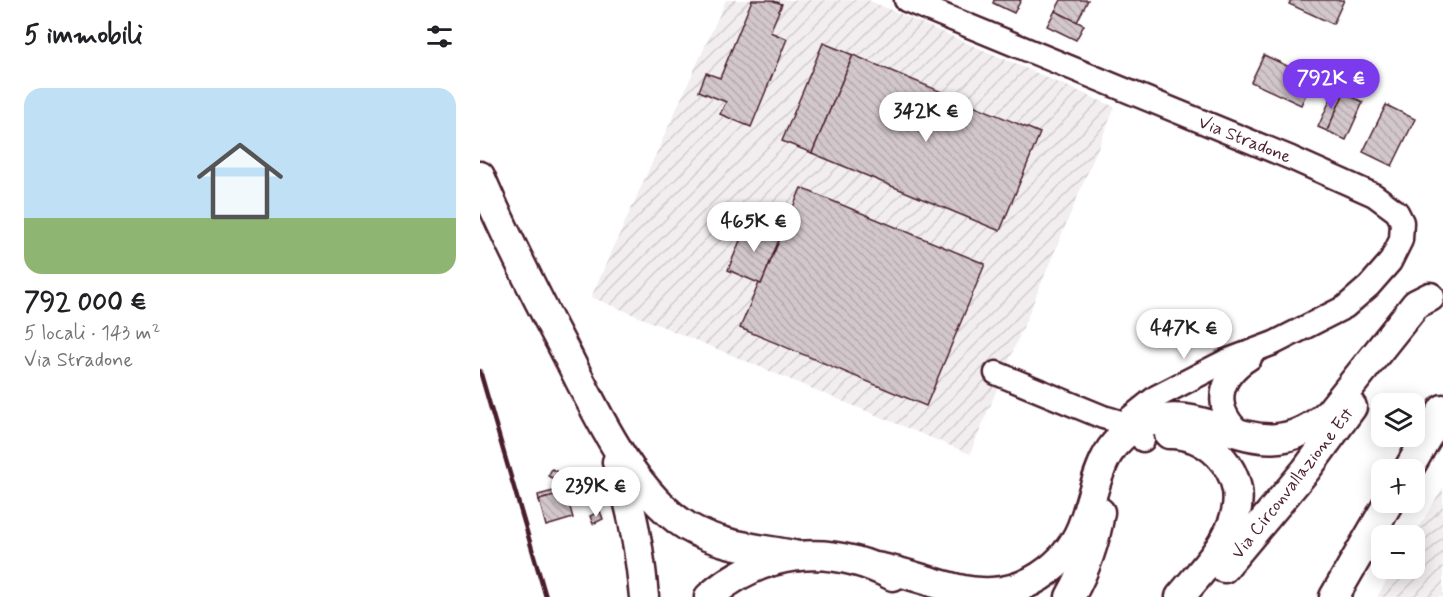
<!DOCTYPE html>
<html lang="it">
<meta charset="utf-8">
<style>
body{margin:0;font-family:Mynerve,sans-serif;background:#f6f6f6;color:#202124;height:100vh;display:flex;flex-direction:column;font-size:22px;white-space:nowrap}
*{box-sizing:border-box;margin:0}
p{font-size:20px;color:#757577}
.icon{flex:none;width:33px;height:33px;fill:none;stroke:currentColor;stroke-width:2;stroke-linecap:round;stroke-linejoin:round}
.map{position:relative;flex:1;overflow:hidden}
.sheet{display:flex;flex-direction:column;background:#fff;width:480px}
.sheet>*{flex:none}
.controls{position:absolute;left:891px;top:393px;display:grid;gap:12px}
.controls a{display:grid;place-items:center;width:54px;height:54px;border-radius:12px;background:#fff;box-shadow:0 3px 15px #0003;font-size:30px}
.price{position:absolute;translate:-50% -51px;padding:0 14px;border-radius:21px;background:#fff;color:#222;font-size:20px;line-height:39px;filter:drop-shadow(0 2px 3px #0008)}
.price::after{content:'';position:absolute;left:50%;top:36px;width:18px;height:14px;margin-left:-9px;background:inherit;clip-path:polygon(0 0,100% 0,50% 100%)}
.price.active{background:#7c3aed;color:#fff}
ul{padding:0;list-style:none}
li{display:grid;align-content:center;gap:12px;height:318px;padding:0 24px}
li+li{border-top:2px solid #e0e0e0}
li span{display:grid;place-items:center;height:186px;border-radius:18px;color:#555}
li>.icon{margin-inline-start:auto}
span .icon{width:108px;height:108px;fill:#fffc;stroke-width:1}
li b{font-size:26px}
h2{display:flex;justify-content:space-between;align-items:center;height:72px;padding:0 24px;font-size:26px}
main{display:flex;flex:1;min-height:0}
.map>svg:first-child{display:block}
</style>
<main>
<section class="sheet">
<h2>5 immobili<svg class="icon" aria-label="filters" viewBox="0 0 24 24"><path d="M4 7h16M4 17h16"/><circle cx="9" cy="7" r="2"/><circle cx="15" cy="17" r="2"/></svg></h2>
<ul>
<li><span style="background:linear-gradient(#bfe0f5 70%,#8fb573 0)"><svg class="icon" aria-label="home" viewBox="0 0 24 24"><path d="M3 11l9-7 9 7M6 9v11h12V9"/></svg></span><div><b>792 000 €</b><p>5 locali · 143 m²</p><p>Via Stradone</p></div></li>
</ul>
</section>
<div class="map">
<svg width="963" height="597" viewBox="0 0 963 597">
<defs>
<pattern id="industrial-furrows" width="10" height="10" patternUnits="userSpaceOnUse" patternTransform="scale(1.5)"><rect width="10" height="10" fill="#f2eeef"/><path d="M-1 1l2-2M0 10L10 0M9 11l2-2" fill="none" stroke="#d1cccd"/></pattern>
<pattern id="building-back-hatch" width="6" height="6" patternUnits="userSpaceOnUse" patternTransform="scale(1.5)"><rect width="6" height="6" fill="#d2c7cb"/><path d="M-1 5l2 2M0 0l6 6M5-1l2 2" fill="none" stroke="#b6aaae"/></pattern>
</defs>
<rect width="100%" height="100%" fill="#fff"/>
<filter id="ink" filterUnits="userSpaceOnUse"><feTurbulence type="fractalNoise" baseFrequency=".0167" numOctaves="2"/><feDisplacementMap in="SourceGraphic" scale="12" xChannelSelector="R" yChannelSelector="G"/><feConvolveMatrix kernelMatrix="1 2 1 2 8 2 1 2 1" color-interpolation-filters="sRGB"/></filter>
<g filter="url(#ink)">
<g fill="url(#industrial-furrows)">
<path d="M246 0H388L635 107 490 454 111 297Z"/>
<path d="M963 487V597H897L914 569 934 568V535Z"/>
</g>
<g fill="url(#building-back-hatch)" stroke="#4a1f2b" stroke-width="1.5">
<path d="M272 0H291L302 4 290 32 307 39 271 127 240 114 246 102 219 91 226 73 240 78Z"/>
<path d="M514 0H541L534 13 513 3Z"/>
<path d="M581 0H608L597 22 575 11Z"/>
<path d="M811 0H864L853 24 809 4Z"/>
<path d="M575 11 604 25 596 40 567 26Z"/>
<path d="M343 43 373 55 332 153 302 141Z"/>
<path d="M373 55 560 133 520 231 332 153Z"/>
<path d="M784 55 833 78 821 105 771 82Z"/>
<path d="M855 89 864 93 847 131 838 127Z"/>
<path d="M864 93 883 102 866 140 847 131Z"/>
<path d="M906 105 935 119 912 166 883 152Z"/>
<path d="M321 188 505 264 446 406 260 328 279 283 281 284Z"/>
<path d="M268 221 301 235 281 284 248 270Z"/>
<path d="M72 469 87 476 85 480 81 478 79 481 68 476Z"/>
<path d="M85 488 86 493 59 500 58 495Z"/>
<path d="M86 493 93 518 66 526 59 500Z"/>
<path d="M120 511 123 519 113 524 110 516Z"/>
</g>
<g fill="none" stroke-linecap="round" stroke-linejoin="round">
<g stroke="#4a1f2b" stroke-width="27">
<g id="minor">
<path d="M426 0 811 158 894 195 917 212 922 222 921 240 910 262 889 286 865 307 794 343 746 361 676 397 646 421 638 434"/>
<path d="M516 373 623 417C637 421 657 425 663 440"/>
<path d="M763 435C732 409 737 379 770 358"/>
</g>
</g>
<g stroke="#4a1f2b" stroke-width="33">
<g id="major">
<path d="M0 176C25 235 54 292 84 349 113 406 152 493 208 527 242 547 280 548 318 556"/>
<path d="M689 434C707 433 725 441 738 454 787 506 733 557 700 597"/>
<path d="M137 462C152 506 160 551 164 597"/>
<path d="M928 470 963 409"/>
<path d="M396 567C435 573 473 594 512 592 553 590 591 560 604 521 618 483 619 442 663 424 732 397 778 477 849 413L936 304 950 297"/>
<path d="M744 568 826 470 872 407"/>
<path d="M229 597C283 549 350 543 413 576"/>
<path d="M590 597C606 569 615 544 620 512"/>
<path d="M854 597 909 502"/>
</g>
</g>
<use href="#minor" stroke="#fff" stroke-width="22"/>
<use href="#major" stroke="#fff" stroke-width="28"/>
<path stroke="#4a1f2b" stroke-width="4.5" d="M0 371 66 597"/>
</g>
</g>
<g text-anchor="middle" stroke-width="4.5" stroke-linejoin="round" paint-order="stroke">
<g font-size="18" fill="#4a1f2b" stroke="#fff">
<text transform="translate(765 139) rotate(22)" y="6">Via Stradone</text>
<text transform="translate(812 483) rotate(-52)" y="6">Via Circonvallazione Est</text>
</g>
</g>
</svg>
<div class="controls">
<a><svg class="icon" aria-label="layers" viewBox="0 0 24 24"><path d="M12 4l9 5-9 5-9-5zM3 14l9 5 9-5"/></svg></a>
<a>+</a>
<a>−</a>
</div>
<b class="price active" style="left:851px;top:110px">792K €</b>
<b class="price" style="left:446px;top:143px">342K €</b>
<b class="price" style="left:274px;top:253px">465K €</b>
<b class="price" style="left:704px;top:360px">447K €</b>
<b class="price" style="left:116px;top:518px">239K €</b>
</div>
</main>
